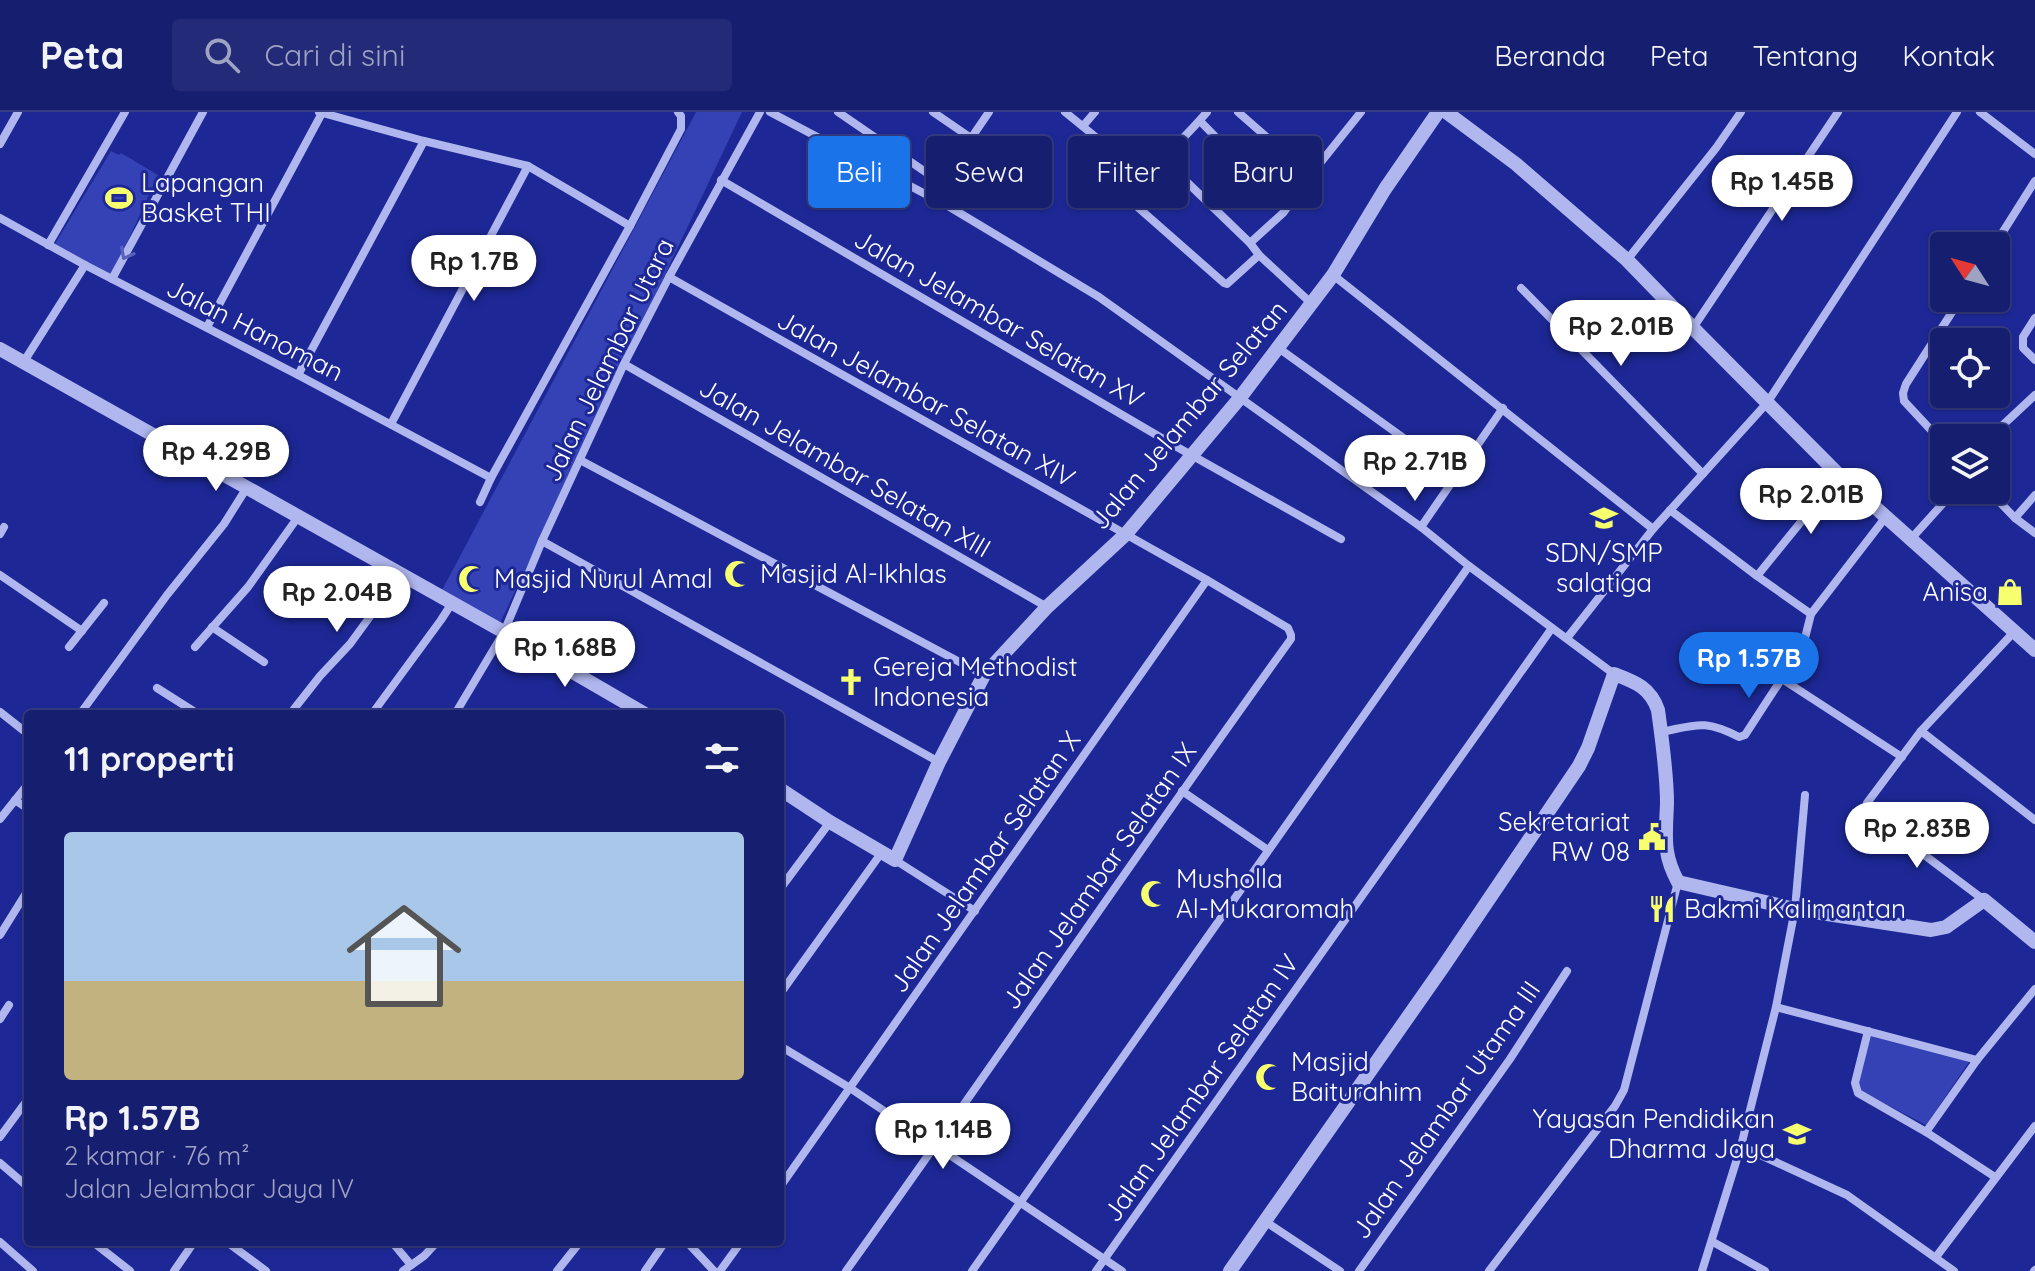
<!DOCTYPE html>
<html lang="id">
<meta charset="utf-8">
<style>
body{margin:0;font-family:Quicksand,sans-serif;background:#232b78;color:#f1f3f6;height:100vh;display:flex;flex-direction:column;font-size:30px;white-space:nowrap}
*{box-sizing:border-box;margin:0}
p{font-size:26px;color:#9ea2c3}
.icon{flex:none;width:44px;height:44px;fill:none;stroke:currentColor;stroke-width:2;stroke-linecap:round;stroke-linejoin:round}
.map{position:relative;flex:1;overflow:hidden}
.side{position:absolute;left:24px;top:598px;width:760px;height:536px;display:flex;flex-direction:column;background:#161e70;border-radius:8px;box-shadow:0 2px 6px #0004,0 0 0 2px #353c83}
.side>*{flex:none}
.top-card{position:absolute;left:808px;top:24px;width:760px;height:72px;display:flex;gap:16px}
.needle{width:52px;rotate:306deg}
.buttons{position:absolute;left:1930px;top:120px;display:grid;gap:16px}
.buttons a{display:grid;place-items:center;width:80px;height:80px;border-radius:8px;background:#161e70;box-shadow:0 2px 6px #0004,0 0 0 2px #353c83;font-size:40px}
.price{position:absolute;translate:-50% -68px;padding:0 18px;border-radius:28px;background:#fff;color:#222;font-size:26px;line-height:52px;filter:drop-shadow(0 2px 4px #0008)}
.price::after{content:'';position:absolute;left:50%;top:48px;width:24px;height:18px;margin-left:-12px;background:inherit;clip-path:polygon(0 0,100% 0,50% 100%)}
.price.selected{background:#1a73e8;color:#fff}
ul{padding:0;list-style:none}
li{display:grid;align-content:center;gap:16px;height:424px;padding:0 40px}
li span{display:grid;place-items:center;height:248px;border-radius:8px;color:#555}
li>.icon{margin-inline-start:auto}
span .icon{width:144px;height:144px;fill:#fffc;stroke-width:1}
li b{font-size:34px}
h2{display:flex;justify-content:space-between;align-items:center;height:96px;padding:0 40px;font-size:34px}
.chip{padding:0 28px;border-radius:8px;background:#161e70;box-shadow:0 2px 6px #0004,0 0 0 2px #353c83;font-size:28px;line-height:72px}
.chip.selected{background:#1a73e8;color:#fff}
header{display:flex;align-items:center;gap:48px;box-sizing:border-box;height:112px;padding:0 40px;background:#161e70;border-bottom:2px solid #353c83}
header strong{font-size:38px}
nav{display:flex;gap:44px;margin-inline-start:auto;font-size:28px}
.search{width:560px;height:72px;background:#232b78;display:flex;align-items:center;gap:20px;box-sizing:border-box;padding:0 28px;border-radius:8px;color:#9ea2c3;font-size:30px}
.map>svg:first-child{display:block}
</style>
<header>
<strong>Peta</strong>
<div class="search"><svg class="icon" aria-label="search" viewBox="0 0 24 24"><circle cx="10" cy="10" r="6"/><path d="M15 15l6 6"/></svg>Cari di sini</div>
<nav><a>Beranda</a><a>Peta</a><a>Tentang</a><a>Kontak</a></nav>
</header>
<div class="map">
<svg width="2035" height="1159" viewBox="0 0 2035 1159">
<rect width="100%" height="100%" fill="#1d2896"/>
<g fill="#3442b5">
<path d="M696 0H742L500 511 441 480Z"/>
<path d="M111 39 119 43 121 41 158 63 111 166 53 135Z"/>
<path d="M1872 921 1969 950 1926 1013 1855 976Z"/>
</g>
<g fill="none" stroke-linecap="round" stroke-linejoin="round">
<g stroke="#b0b7ef" stroke-width="8">
<path d="M319 0 424 29 528 54 630 114"/>
<path d="M770 0 948 94 1099 185 1421 415 1469 454 1614 562"/>
<path d="M838 0 943 72"/>
<path d="M933 0 971 26"/>
<path d="M1065 0 1141 62"/>
<path d="M1207 0C1193 16 1177 33 1161 47 1148 58 1131 67 1125 84L1224 171 1227 172 1259 143"/>
<path d="M1238 0 1302 56 1309 59 1317 55 1361 0"/>
<path d="M1980 0 2035 42"/>
<path d="M1200 9 1286 97 1283 101 1250 131"/>
<path d="M1083 14 1095 0"/>
<path d="M0 32 18 0"/>
<path d="M1162 46 1250 131 1259 143 1312 192"/>
<path d="M721 68 1177 335 1341 427"/>
<path d="M948 94 943 72 948 60 989 0"/>
<path d="M0 106 85 153 298 263 491 366"/>
<path d="M48 133 125 0"/>
<path d="M1994 134 2035 69"/>
<path d="M1627 148 1716 36 1741 0"/>
<path d="M1333 163 1653 417"/>
<path d="M669 165 1207 468 1288 516 1291 523V527C1140 736 996 950 846 1159"/>
<path d="M112 167 203 0"/>
<path d="M1521 176 1703 362"/>
<path d="M2035 206 2023 225V236L2035 248"/>
<path d="M207 215 322 1"/>
<path d="M1693 216 1838 0"/>
<path d="M1277 235 1455 363"/>
<path d="M23 251 85 153"/>
<path d="M624 252 1047 495"/>
<path d="M298 263 424 29"/>
<path d="M391 312 528 54"/>
<path d="M1989 326 2035 283"/>
<path d="M1944 332 1904 289 1903 281 1906 272 1961 186"/>
<path d="M580 348 984 563"/>
<path d="M1988 378 2015 406 2035 421"/>
<path d="M480 390 491 366 630 114 681 17V4L678 0"/>
<path d="M1670 398 1757 464 1811 502"/>
<path d="M2015 406 2035 383"/>
<path d="M1421 415 1503 296"/>
<path d="M0 422 4 415"/>
<path d="M1910 428 1955 378"/>
<path d="M542 429 939 650"/>
<path d="M0 463 82 519"/>
<path d="M1757 464 1839 363"/>
<path d="M212 515 264 550"/>
<path d="M1567 526 1653 417 1767 291 1957 0"/>
<path d="M69 535 104 491"/>
<path d="M195 535 248 475 298 405"/>
<path d="M1782 567 1902 645"/>
<path d="M157 576 198 602"/>
<path d="M294 597 320 564 350 532 401 462"/>
<path d="M0 600 28 622"/>
<path d="M80 602 167 483 224 412 246 377"/>
<path d="M372 602 441 508 452 491"/>
<path d="M455 602 504 520 542 429 624 252 669 165 760 0"/>
<path d="M1921 619 2035 708"/>
<path d="M1661 620C1697 613 1704 607 1739 625L1745 623 1803 534 1811 502 1885 406"/>
<path d="M1182 679 1268 738"/>
<path d="M15 688 28 697"/>
<path d="M0 707 28 672"/>
<path d="M895 748 975 799"/>
<path d="M780 777 830 710"/>
<path d="M1984 788 1870 702 1866 697 1867 691 1921 619 2014 520"/>
<path d="M0 823 28 778"/>
<path d="M780 882 882 740"/>
<path d="M1776 895 1977 948"/>
<path d="M0 907 9 893"/>
<path d="M1868 919 1855 971 1858 981 1926 1020 1995 1065"/>
<path d="M780 934 850 976 1122 1159"/>
<path d="M1926 1020 1977 948 2035 877"/>
<path d="M0 1025 28 987"/>
<path d="M1741 1034 1847 1083 1954 1159"/>
<path d="M0 1051 28 1075"/>
<path d="M780 1075 1207 468"/>
<path d="M1266 1110 1340 1159"/>
<path d="M0 1130 33 1159"/>
<path d="M93 1130 130 1159"/>
<path d="M227 1130 266 1159"/>
<path d="M392 1130 411 1153"/>
<path d="M687 1130 714 1159"/>
<path d="M1713 1130 1765 1159"/>
<path d="M1936 1145 2035 1014"/>
<path d="M174 1159 194 1130"/>
<path d="M403 1159 424 1144 437 1130"/>
<path d="M557 1159 580 1130"/>
<path d="M645 1159 665 1130"/>
<path d="M720 1159 741 1130"/>
<path d="M972 1159 1469 454"/>
<path d="M1096 1159 1552 516"/>
<path d="M1359 1159 1510 947 1567 859"/>
<path d="M1489 1159 1615 994 1624 978 1678 770"/>
<path d="M1702 1159 1741 1034 1776 895 1795 797 1805 683"/>
<path d="M2034 1159 2035 1158"/>
</g>
<g stroke="#b0b7ef" stroke-width="14">
<path d="M1446 0 1516 52 1627 148 1693 216 1839 363 2035 538"/>
<path d="M0 237 504 520 645 602"/>
<path d="M780 677 830 710 895 748 939 650 984 563 1047 495 1126 422 1239 287 1333 163 1385 77 1438 0"/>
<path d="M1230 1159 1443 855 1579 654 1588 636 1614 562C1635 570 1650 575 1658 598 1662 628 1667 661 1667 691 1666 723 1662 741 1678 770L1795 797 1931 818 1946 815 1984 788 2035 830"/>
</g>
</g>
<defs><path id="oneway-chevron" d="M-2-3.5L2.5 0L-2 3.5" fill="none" stroke-width="1.6" stroke-linecap="round" stroke-linejoin="round" transform="scale(2)"/></defs>
<use stroke="#5861ba" href="#oneway-chevron" transform="translate(126 142) rotate(118)"/>
<defs>
<g id="stadium-bare" transform="scale(2.16)"><path d="M0-5a6.5 5 0 1 0 0 10a6.5 5 0 1 0 0-10ZM-3.5-1.8h7v3.6h-7Z" fill="#f7ff6f" stroke="#1d2896" stroke-width="2.5" paint-order="stroke"/></g>
<g id="school-bare" transform="scale(2.16)"><path d="M0-5L7-2L0 1L-7-2ZM-4 1L0 2.5L4 1V4Q0 6-4 4Z" fill="#f7ff6f" stroke="#1d2896" stroke-width="2.5" paint-order="stroke"/></g>
<g id="mosque-bare" transform="scale(2.16)"><path d="M3.5-4.9A6 6 0 1 0 3.5 4.9A5 5 0 1 1 3.5-4.9Z" fill="#f7ff6f" stroke="#1d2896" stroke-width="2.5" paint-order="stroke"/></g>
<g id="shop-bare" transform="scale(2.16)"><path d="M-5-2.5h2.3a2.7 3.5 0 0 1 5.4 0H5L5.5 6h-11ZM-1.5-2.5h3a1.5 2.3 0 0 0-3 0Z" fill="#f7ff6f" stroke="#1d2896" stroke-width="2.5" paint-order="stroke"/></g>
<g id="church-bare" transform="scale(2.16)"><path d="M-1.2-6h2.4v3.5h3.3v2.4h-3.3V6h-2.4V-.1h-3.3v-2.4h3.3Z" fill="#f7ff6f" stroke="#1d2896" stroke-width="2.5" paint-order="stroke"/></g>
<g id="civic-bare" transform="scale(2.16)"><path d="M-.6-6.5H3V-4.5H.6V-3L4-1V1h2V6H-6V1h2V-1L-.6-3ZM-1.2 2.5V6h2.4V2.5Z" fill="#f7ff6f" stroke="#1d2896" stroke-width="2.5" paint-order="stroke"/></g>
<g id="restaurant-bare" transform="scale(2.16)"><path d="M-5-6h1v4h1v-4h1v4h1v-4h1v5L-1.5 .5V6h-2V.5L-5-1ZM5-6V6H3V1.5H1.5Q1.5-4 5-6Z" fill="#f7ff6f" stroke="#1d2896" stroke-width="2.5" paint-order="stroke"/></g>
</defs>
<g fill-rule="evenodd">
<use href="#stadium-bare" x="119" y="86"/>
<use href="#school-bare" x="1604" y="406"/>
<use href="#mosque-bare" x="738" y="462"/>
<use href="#mosque-bare" x="472" y="467"/>
<use href="#shop-bare" x="2010" y="480"/>
<use href="#church-bare" x="851" y="570"/>
<use href="#civic-bare" x="1652" y="725"/>
<use href="#mosque-bare" x="1154" y="782"/>
<use href="#restaurant-bare" x="1662" y="797"/>
<use href="#mosque-bare" x="1269" y="965"/>
<use href="#school-bare" x="1797" y="1022"/>
</g>
<g text-anchor="middle" stroke-width="6" stroke-linejoin="round" paint-order="stroke">
<g font-size="26" fill="#fff" stroke="#1d2896" text-anchor="start">
<text x="141" y="80">Lapangan<tspan x="141" dy="30">Basket THI</tspan></text>
<text x="1604" y="450" text-anchor="middle">SDN/SMP<tspan x="1604" dy="30">salatiga</tspan></text>
<text x="760" y="471">Masjid Al-Ikhlas</text>
<text x="494" y="476">Masjid Nurul Amal</text>
<text x="1988" y="489" text-anchor="end">Anisa</text>
<text x="873" y="564">Gereja Methodist<tspan x="873" dy="30">Indonesia</tspan></text>
<text x="1630" y="719" text-anchor="end">Sekretariat<tspan x="1630" dy="30">RW 08</tspan></text>
<text x="1176" y="776">Musholla<tspan x="1176" dy="30">Al-Mukaromah</tspan></text>
<text x="1684" y="806">Bakmi Kalimantan</text>
<text x="1291" y="959">Masjid<tspan x="1291" dy="30">Baiturahim</tspan></text>
<text x="1775" y="1016" text-anchor="end">Yayasan Pendidikan<tspan x="1775" dy="30">Dharma Jaya</tspan></text>
</g>
<g font-size="26" fill="#fff" stroke="#1d2896">
<text transform="translate(999 207) rotate(30)" y="9">Jalan Jelambar Selatan XV</text>
<text transform="translate(255 218) rotate(27)" y="9">Jalan Hanoman</text>
<text transform="translate(608 248) rotate(-64)" y="9">Jalan Jelambar Utara</text>
<text transform="translate(926 287) rotate(29)" y="9">Jalan Jelambar Selatan XIV</text>
<text transform="translate(1189 303) rotate(-50)" y="9">Jalan Jelambar Selatan</text>
<text transform="translate(845 356) rotate(30)" y="9">Jalan Jelambar Selatan XIII</text>
<text transform="translate(985 750) rotate(-55)" y="9">Jalan Jelambar Selatan X</text>
<text transform="translate(1099 764) rotate(-55)" y="9">Jalan Jelambar Selatan IX</text>
<text transform="translate(1201 976) rotate(-55)" y="9">Jalan Jelambar Selatan IV</text>
<text transform="translate(1446 998) rotate(-55)" y="9">Jalan Jelambar Utama III</text>
</g>
</g>
</svg>
<div class="buttons">
<a><svg class="needle" viewBox="-14 -14 28 28"><path d="M0-13l5 13h-10z" fill="#e53935"/><path d="M0 13l5-13h-10z" fill="#9ea2c3"/></svg></a>
<a><svg class="icon" aria-label="locate" viewBox="0 0 24 24"><circle cx="12" cy="12" r="6"/><path d="M12 2v4M12 18v4M2 12h4M18 12h4"/></svg></a>
<a><svg class="icon" aria-label="layers" viewBox="0 0 24 24"><path d="M12 4l9 5-9 5-9-5zM3 14l9 5 9-5"/></svg></a>
</div>
<b class="price" style="left:1782px;top:111px">Rp 1.45B</b>
<b class="price" style="left:474px;top:191px">Rp 1.7B</b>
<b class="price" style="left:1621px;top:256px">Rp 2.01B</b>
<b class="price" style="left:216px;top:381px">Rp 4.29B</b>
<b class="price" style="left:1415px;top:391px">Rp 2.71B</b>
<b class="price" style="left:1811px;top:424px">Rp 2.01B</b>
<b class="price" style="left:337px;top:522px">Rp 2.04B</b>
<b class="price" style="left:565px;top:577px">Rp 1.68B</b>
<b class="price selected" style="left:1749px;top:588px">Rp 1.57B</b>
<b class="price" style="left:1917px;top:758px">Rp 2.83B</b>
<b class="price" style="left:943px;top:1059px">Rp 1.14B</b>
<div class="top-card">
<a class="chip selected">Beli</a>
<a class="chip">Sewa</a>
<a class="chip">Filter</a>
<a class="chip">Baru</a>
</div>
<section class="side">
<h2>11 properti<svg class="icon" aria-label="filters" viewBox="0 0 24 24"><path d="M4 7h16M4 17h16"/><circle cx="9" cy="7" r="2"/><circle cx="15" cy="17" r="2"/></svg></h2>
<ul>
<li><span style="background:linear-gradient(#a9c7e8 60%,#c2b280 0)"><svg class="icon" aria-label="home" viewBox="0 0 24 24"><path d="M3 11l9-7 9 7M6 9v11h12V9"/></svg></span><div><b>Rp 1.57B</b><p>2 kamar · 76 m²</p><p>Jalan Jelambar Jaya IV</p></div></li>
</ul>
</section>
</div>
